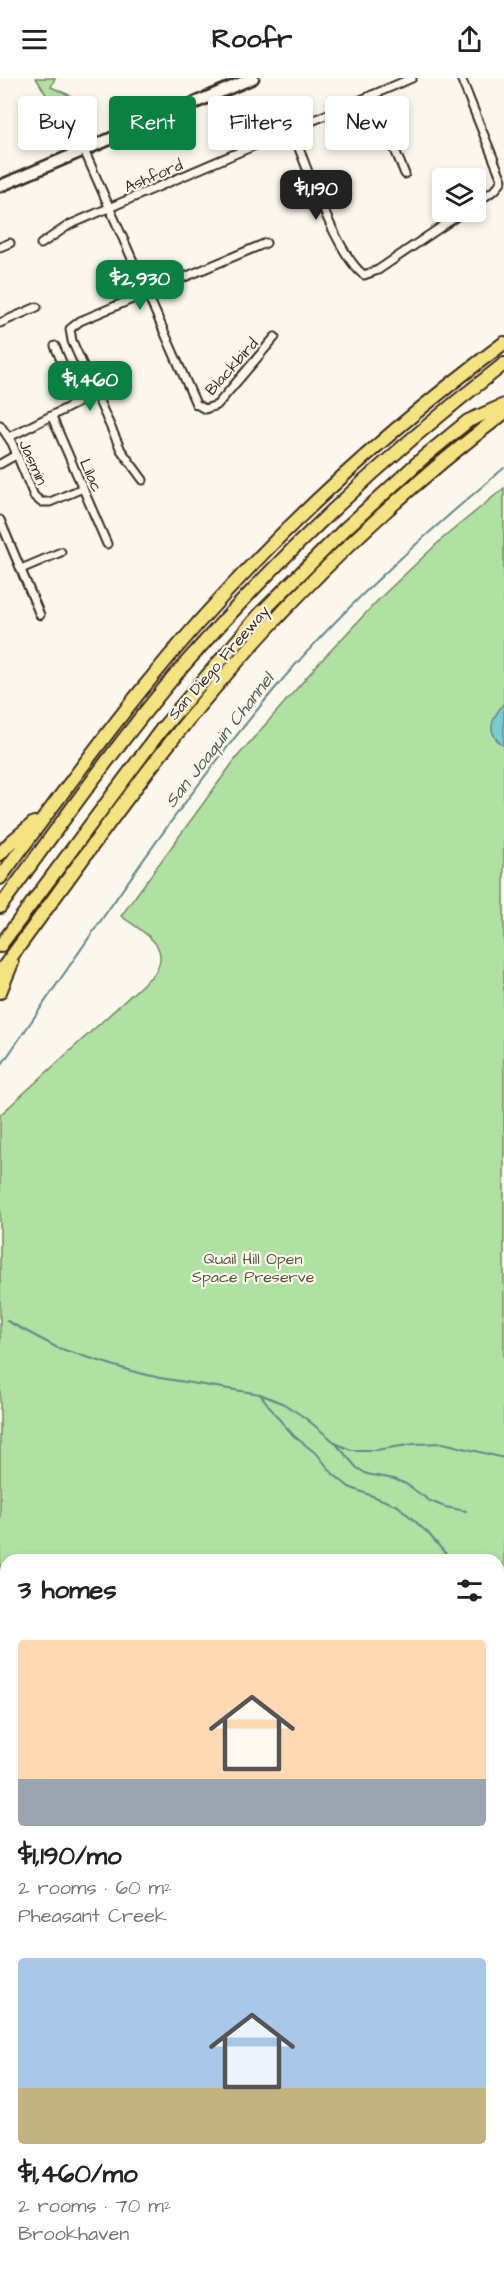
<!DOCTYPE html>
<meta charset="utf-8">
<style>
body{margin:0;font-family:"Architects Daughter",sans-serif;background:#f2f2f2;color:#222;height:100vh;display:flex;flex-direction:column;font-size:22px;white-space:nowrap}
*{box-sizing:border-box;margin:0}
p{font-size:20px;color:#767676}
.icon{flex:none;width:33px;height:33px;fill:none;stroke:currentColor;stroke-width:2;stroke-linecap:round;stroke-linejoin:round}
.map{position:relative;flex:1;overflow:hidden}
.sheet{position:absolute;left:0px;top:1476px;width:504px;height:720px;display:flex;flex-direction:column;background:#fff;border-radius:18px 18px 0 0;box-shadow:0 3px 9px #0003}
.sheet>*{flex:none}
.hud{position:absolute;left:18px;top:18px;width:468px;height:54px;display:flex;gap:12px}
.buttons{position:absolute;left:432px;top:90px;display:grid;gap:12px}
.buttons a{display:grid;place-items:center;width:54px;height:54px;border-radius:6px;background:#fff;box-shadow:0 3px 9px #0003;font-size:30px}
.price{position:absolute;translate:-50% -51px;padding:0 14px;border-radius:12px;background:#0b8043;color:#fff;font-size:20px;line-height:39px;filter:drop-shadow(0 2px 3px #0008)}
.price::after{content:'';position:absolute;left:50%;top:36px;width:18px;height:14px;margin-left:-9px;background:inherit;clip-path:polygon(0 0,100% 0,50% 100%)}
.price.current{background:#222;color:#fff}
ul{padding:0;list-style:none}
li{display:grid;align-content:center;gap:12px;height:318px;padding:0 18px}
li span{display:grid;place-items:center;height:186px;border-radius:6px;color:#555}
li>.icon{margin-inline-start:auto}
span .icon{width:108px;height:108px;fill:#fffc;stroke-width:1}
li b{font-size:26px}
h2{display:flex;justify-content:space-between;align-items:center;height:72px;padding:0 18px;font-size:26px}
.pill{padding:0 21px;border-radius:6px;background:#fff;box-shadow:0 3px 9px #0003;font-size:21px;line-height:54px}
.pill.current{background:#0b8043;color:#fff}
header{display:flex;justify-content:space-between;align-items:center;height:78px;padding:0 18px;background:#fff;font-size:27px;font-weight:800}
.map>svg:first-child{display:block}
</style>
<header><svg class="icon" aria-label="menu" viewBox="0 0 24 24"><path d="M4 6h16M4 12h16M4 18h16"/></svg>Roofr<svg class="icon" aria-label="share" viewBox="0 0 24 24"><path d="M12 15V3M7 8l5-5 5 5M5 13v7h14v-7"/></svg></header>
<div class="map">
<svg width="504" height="2196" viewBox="0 0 504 2196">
<rect width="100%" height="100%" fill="#fbf7ec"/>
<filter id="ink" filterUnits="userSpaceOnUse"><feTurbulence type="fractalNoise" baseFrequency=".0167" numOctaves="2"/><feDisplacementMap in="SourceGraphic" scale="12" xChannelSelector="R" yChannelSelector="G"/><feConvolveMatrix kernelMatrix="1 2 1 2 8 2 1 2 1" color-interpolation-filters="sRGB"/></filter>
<g filter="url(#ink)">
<g fill="#afe1a2" stroke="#758660" stroke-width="1.5">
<path d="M36 0H55L51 9 71 18 73 20 71 24 64 23 53 28Z"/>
<path d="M504 410V2196H10V2190H498V1482H6V2002L0 1951V1037L154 896C174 868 141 853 121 838L237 679 319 585 380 520 442 461Z"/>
</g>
<path fill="#7acad4" stroke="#618a8b" stroke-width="1.5" d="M504 625V668C485 655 491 641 504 625Z"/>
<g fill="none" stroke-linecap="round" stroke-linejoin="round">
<g stroke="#618a8b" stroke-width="2">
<path d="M0 989C88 862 173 732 272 614 341 531 422 459 504 390"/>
<path d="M7 1243 58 1270 131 1293 160 1300 260 1316 284 1326 304 1339 337 1366 351 1372H376L414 1366 443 1365 504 1380"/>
<path d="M260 1316 278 1340 294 1358 318 1377 333 1396 349 1409 398 1428 428 1455 451 1482"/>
<path d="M337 1367 357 1390 367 1396 394 1401 406 1406 430 1423 445 1429 466 1433"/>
<path d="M498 1508 504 1511"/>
</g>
<g stroke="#3b2a1e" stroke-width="11">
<g id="street">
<path d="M461 0 502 102 496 111 476 125"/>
<path d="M372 17 405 96"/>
<path d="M292 52C305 85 337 178 364 197L378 192 463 134"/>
<path d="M84 72 196 326 205 331 217 327 275 259"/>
<path d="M41 166 69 147 412 0"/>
<path d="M0 169 10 165"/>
<path d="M0 245 37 229"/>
<path d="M52 339 107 466"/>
<path d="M0 347 12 365 34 418 41 424H50L83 410"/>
<path d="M9 359 79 324 55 268"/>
<path d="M0 386 16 377"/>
<path d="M143 402 121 372 72 263 70 251 80 243 266 165"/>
<path d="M0 442 40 537"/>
<path d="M21 491 61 474"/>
</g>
</g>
<g stroke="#3b2a1e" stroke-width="15">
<path id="secondary" d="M0 108 253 0"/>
</g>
<g stroke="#3b2a1e" stroke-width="16">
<g id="highway">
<path d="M0 776 11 764 34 745"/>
<path d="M0 800C46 737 91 675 139 615 245 483 369 366 504 265"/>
<path d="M0 829C60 747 118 664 184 587 281 476 387 376 504 286"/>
<path d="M0 868 161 652 260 536 345 451 424 379 468 343 504 327"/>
<path d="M0 894C67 804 130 712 201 626 290 519 393 419 504 335"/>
<path d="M0 914 12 885"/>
</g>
</g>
<use href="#street" stroke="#fbf7ec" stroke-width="7"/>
<use href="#secondary" stroke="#fbf7ec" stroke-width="10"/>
<use href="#highway" stroke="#f5e382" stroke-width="12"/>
</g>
</g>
<g text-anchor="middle" stroke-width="4.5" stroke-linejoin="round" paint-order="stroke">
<g font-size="16" fill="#3b2a1e" stroke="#fbf7ec">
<text transform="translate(153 97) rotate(-23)" y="6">Ashford</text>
<text transform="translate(231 288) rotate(-48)" y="6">Blackbird</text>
<text transform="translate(34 384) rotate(66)" y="6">Jasmin</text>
<text transform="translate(92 397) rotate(66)" y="6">Lilac</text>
<text transform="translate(218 584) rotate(-49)" y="6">San Diego Freeway</text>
</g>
<g font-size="16" fill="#58583f" stroke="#fbf7ec">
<text x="253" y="1186">Quail Hill Open<tspan x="253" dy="18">Space Preserve</tspan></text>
</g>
<g font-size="18" font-style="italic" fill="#4e5a55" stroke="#fbf7ec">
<text transform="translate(219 662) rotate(-52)" y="6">San Joaquin Channel</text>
</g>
</g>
</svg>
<div class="buttons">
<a><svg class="icon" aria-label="layers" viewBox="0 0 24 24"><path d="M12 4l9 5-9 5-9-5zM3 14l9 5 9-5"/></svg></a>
</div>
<b class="price current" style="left:316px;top:143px">$1,190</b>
<b class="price" style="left:140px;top:233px">$2,930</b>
<b class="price" style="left:90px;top:334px">$1,460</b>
<div class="hud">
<a class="pill">Buy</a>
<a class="pill current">Rent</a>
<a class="pill">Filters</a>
<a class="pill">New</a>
</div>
<section class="sheet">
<h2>3 homes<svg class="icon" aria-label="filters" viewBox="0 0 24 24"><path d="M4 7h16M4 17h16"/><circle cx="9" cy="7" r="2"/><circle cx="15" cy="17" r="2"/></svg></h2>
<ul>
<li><span style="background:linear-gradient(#ffd9b3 75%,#9aa5b1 0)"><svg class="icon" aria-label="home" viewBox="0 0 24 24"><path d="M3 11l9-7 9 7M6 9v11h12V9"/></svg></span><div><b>$1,190/mo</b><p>2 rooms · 60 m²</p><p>Pheasant Creek</p></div></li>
<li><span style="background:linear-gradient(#a9c7e8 70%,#c2b280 0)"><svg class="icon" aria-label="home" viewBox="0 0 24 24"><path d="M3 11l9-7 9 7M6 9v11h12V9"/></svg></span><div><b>$1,460/mo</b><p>2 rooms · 70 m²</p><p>Brookhaven</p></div></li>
</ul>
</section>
</div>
